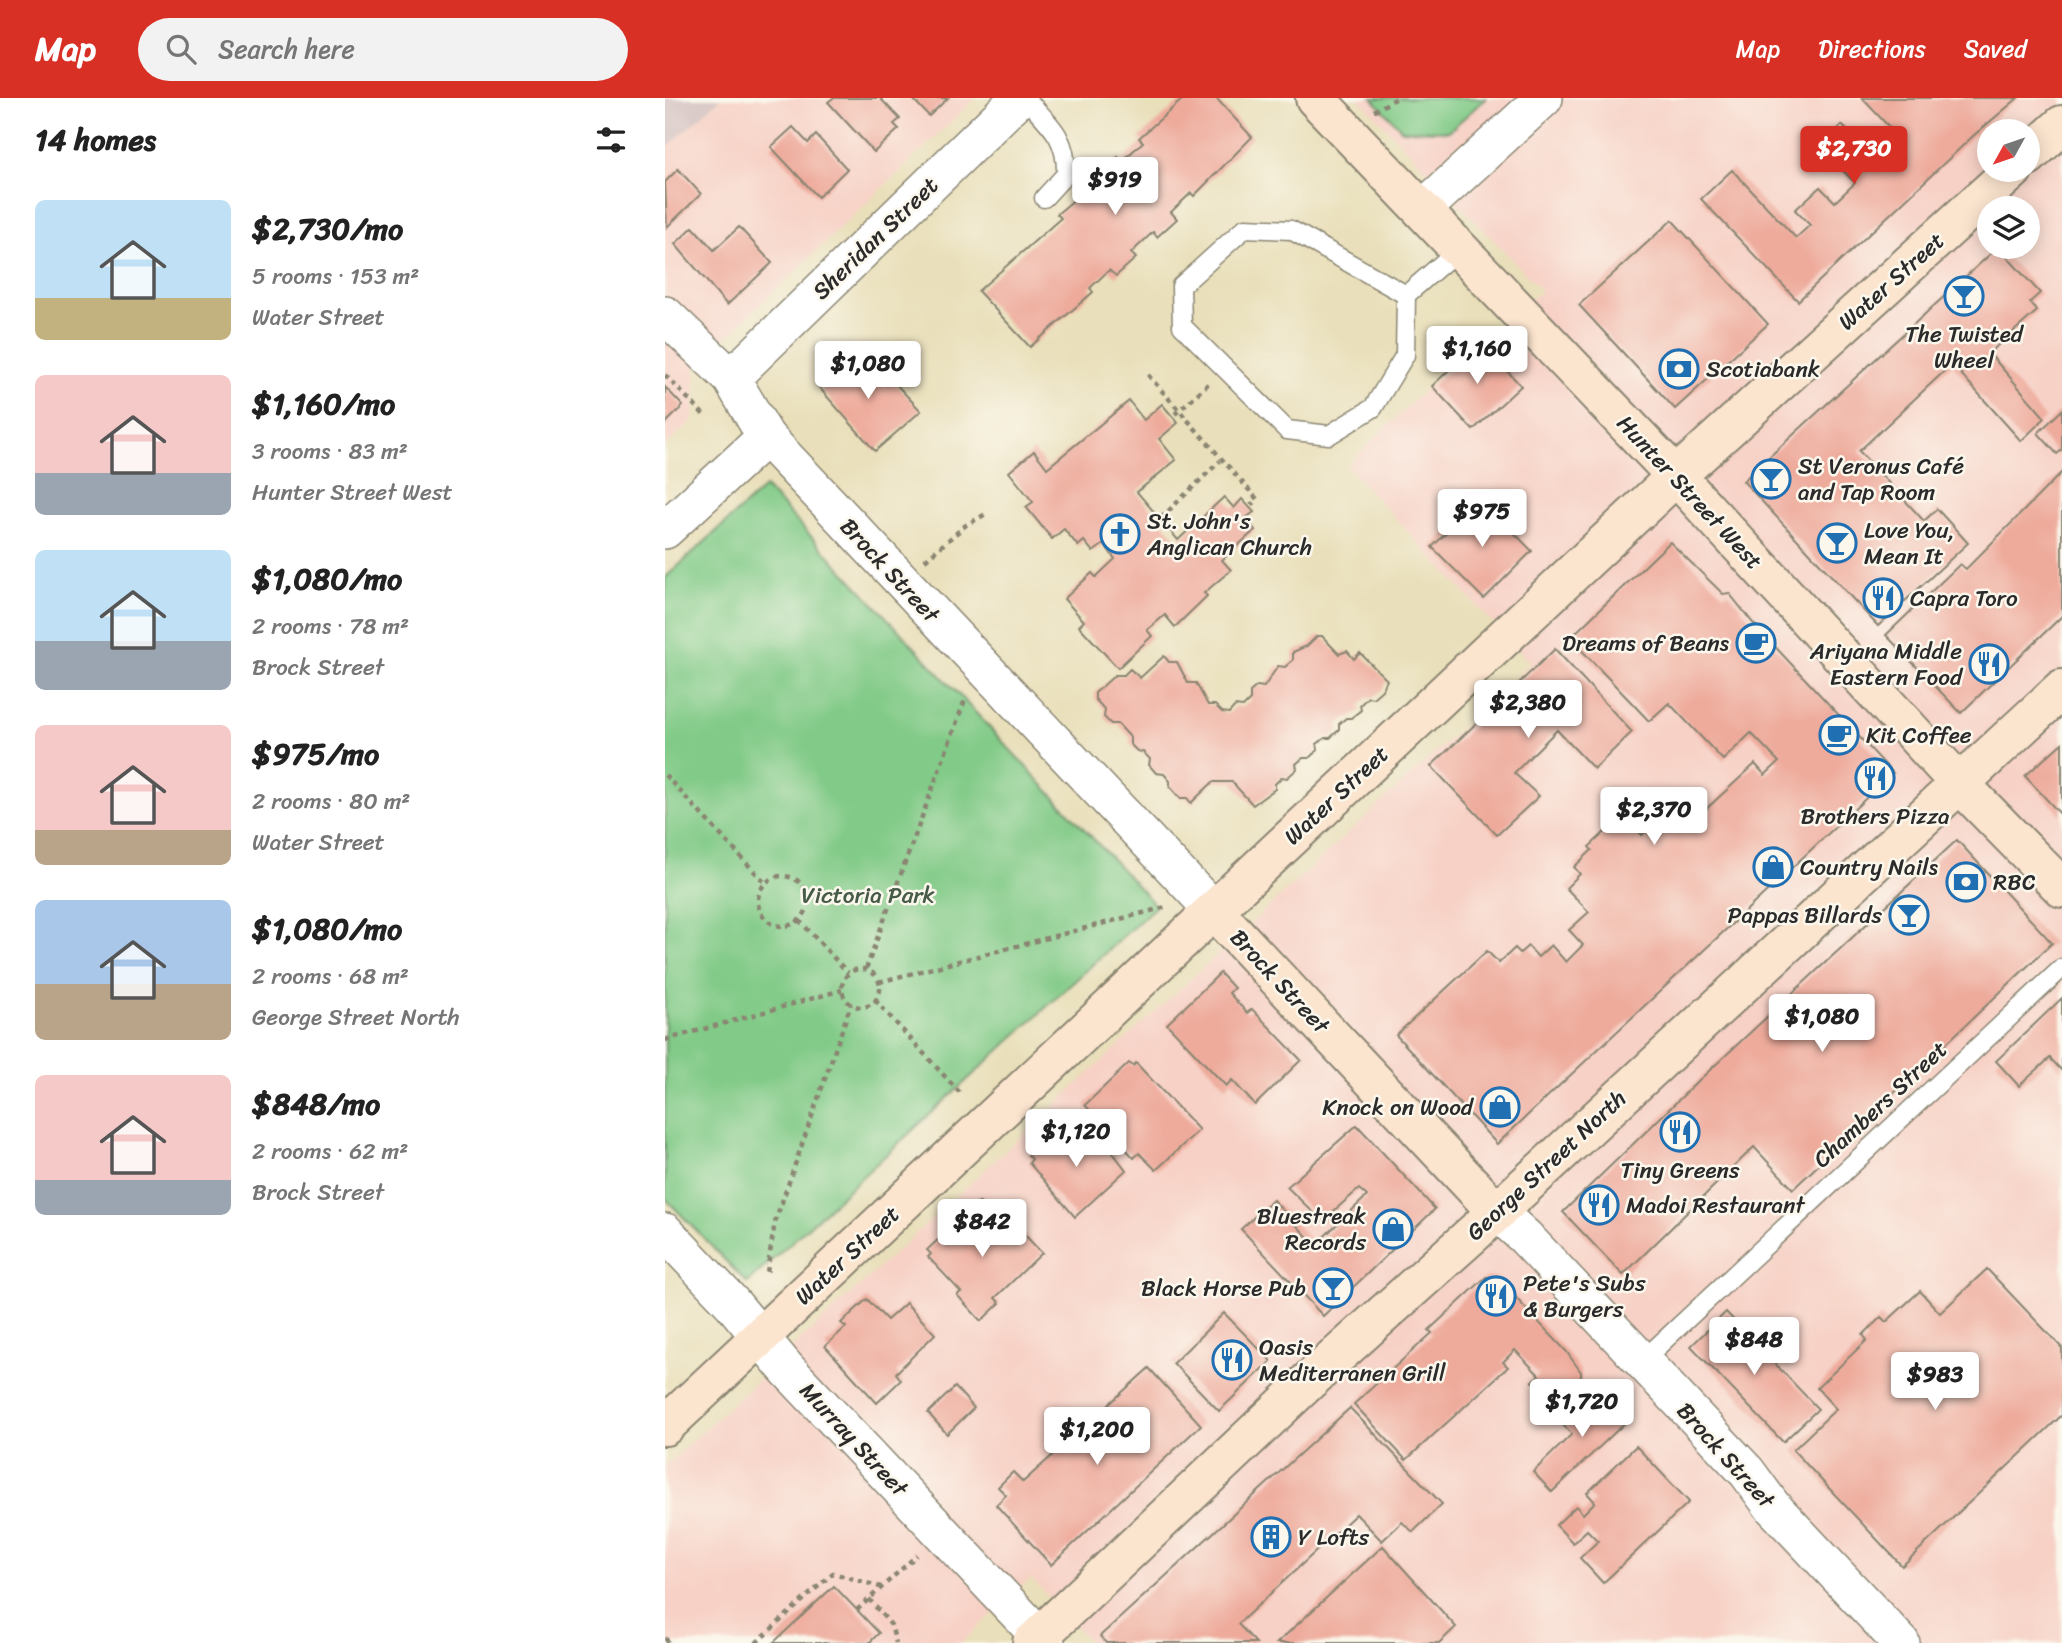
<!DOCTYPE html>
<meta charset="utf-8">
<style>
body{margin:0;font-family:Sriracha,sans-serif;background:#f2f2f2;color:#222;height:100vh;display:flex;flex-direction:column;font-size:26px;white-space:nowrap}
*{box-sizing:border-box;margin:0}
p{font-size:23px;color:#767676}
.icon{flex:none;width:38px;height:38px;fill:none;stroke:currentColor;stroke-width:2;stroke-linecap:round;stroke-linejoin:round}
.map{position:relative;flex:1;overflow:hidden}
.panel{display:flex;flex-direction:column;background:#fff;width:665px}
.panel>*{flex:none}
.needle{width:46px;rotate:230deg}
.buttons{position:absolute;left:1312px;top:21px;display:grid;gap:14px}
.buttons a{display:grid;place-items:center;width:63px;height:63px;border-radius:50%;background:#fff;box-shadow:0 4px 18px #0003;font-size:35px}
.price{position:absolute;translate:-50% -60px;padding:0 16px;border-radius:7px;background:#fff;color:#222;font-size:23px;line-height:46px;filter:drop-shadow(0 2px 4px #0008)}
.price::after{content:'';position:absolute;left:50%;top:42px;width:21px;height:16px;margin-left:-10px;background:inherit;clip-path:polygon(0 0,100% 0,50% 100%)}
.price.selected{background:#d93025;color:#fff}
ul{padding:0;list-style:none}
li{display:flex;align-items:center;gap:21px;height:175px;padding:0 35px}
li span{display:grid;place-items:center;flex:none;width:196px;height:140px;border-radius:10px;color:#555}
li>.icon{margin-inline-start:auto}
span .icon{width:84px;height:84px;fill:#fffc;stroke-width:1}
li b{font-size:30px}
h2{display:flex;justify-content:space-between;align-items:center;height:84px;padding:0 35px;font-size:30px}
header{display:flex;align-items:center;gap:42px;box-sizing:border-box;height:98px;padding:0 35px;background:#d93025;color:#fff}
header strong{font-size:33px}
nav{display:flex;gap:38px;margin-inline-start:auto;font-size:24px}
.search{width:490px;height:63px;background:#f2f2f2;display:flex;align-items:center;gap:18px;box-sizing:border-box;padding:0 24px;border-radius:38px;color:#767676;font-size:26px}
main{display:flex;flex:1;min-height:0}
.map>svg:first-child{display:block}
</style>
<header>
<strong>Map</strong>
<div class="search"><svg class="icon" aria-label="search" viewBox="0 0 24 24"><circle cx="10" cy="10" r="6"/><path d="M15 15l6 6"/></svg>Search here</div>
<nav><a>Map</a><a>Directions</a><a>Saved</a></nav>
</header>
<main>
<section class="panel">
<h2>14 homes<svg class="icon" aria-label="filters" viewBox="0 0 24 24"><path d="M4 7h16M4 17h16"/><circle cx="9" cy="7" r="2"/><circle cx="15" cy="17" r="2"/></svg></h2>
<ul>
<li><span style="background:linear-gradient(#bfe0f5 70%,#c2b280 0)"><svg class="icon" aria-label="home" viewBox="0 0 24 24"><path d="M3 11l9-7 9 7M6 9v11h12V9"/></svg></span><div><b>$2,730/mo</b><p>5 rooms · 153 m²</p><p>Water Street</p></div></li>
<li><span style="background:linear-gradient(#f6c9c9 70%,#9aa5b1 0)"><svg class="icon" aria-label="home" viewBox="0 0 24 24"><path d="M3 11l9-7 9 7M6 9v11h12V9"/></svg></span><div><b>$1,160/mo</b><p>3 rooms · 83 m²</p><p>Hunter Street West</p></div></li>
<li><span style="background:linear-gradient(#bfe0f5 65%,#9aa5b1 0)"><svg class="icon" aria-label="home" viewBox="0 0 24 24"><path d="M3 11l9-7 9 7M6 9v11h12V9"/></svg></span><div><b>$1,080/mo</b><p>2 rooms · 78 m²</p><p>Brock Street</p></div></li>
<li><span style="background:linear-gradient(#f6c9c9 75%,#b9a48a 0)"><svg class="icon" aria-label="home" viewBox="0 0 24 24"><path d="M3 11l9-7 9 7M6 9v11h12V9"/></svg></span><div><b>$975/mo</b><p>2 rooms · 80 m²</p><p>Water Street</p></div></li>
<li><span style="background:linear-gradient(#a9c7e8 60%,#b9a48a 0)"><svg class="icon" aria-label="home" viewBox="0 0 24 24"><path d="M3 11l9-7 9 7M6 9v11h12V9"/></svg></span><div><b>$1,080/mo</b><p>2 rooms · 68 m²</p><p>George Street North</p></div></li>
<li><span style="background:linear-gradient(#f6c9c9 75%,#9aa5b1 0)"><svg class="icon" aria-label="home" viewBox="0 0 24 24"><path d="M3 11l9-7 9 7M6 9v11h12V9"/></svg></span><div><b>$848/mo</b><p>2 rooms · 62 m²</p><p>Brock Street</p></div></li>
</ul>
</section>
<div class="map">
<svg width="1397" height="1545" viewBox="0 0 1397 1545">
<rect width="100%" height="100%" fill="#fbf7ec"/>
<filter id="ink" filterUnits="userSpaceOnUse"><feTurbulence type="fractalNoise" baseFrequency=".0143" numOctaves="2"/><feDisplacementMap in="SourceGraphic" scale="14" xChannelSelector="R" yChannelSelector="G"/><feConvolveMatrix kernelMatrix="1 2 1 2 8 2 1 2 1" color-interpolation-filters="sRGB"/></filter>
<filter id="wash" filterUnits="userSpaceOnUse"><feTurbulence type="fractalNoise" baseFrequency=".00686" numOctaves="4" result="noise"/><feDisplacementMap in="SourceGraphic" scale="28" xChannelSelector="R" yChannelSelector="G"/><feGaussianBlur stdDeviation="1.57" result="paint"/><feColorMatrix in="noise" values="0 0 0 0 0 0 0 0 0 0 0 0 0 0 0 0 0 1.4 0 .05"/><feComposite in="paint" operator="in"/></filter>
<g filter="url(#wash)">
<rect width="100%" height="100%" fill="#e9dfba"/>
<g fill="#f7d1c6" fill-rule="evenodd">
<path d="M56 0H311L31 268 28 322 0 348V51Z"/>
<path d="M693 0H1397V1545H426L366 1480 296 1545H0V1368L866 566 682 368 816 237 877 193ZM1325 33H1363V72H1325ZM1325 110H1363V149H1325Z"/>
</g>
<path fill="#d2bfbf" d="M0 0H56L0 51Z"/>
<g fill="#81ca87" stroke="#567a59" stroke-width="2">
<path d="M707 0H821L784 33 737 32Z"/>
<path d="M100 389 491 808 82 1185 0 1100V480Z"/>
</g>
<g id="blocks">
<g fill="#eeab9c">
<path d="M168 0H215L235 21 229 26 234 31 209 54 163 4Z"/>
<path d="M247 0H283L264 18Z"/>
<path d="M519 0H551L587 39 529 98 526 95 506 114 512 121 492 139 488 134 466 155 471 160 451 178 444 172 425 190 428 194 365 249 313 193 396 120 392 116 436 79 434 77 453 59 457 63 478 44 474 40Z"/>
<path d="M1197 0H1353L1308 38 1133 203 1036 101 1067 72 1131 140 1145 127 1130 112 1155 89 1170 104 1190 85 1155 49 1177 27 1202 54 1226 31Z"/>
<path d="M128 29 143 45 151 37 182 71 153 99 106 49Z"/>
<path d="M13 71 36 96 2 129 0 84Z"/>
<path d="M1007 122 1103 226 1010 311 914 207Z"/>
<path d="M28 129 49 152 74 129 107 165 62 207 10 146Z"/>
<path d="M1333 149 1375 195 1365 204 1372 213 1324 255 1380 320 1356 343 1287 266 1194 353 1259 423 1272 411 1303 445 1213 528 1078 383Z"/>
<path d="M815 243 856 288 808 332 767 288Z"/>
<path d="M183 256 197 270 201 266 208 271 222 287 227 282 256 313 210 353 151 286Z"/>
<path d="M0 289 18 308 0 326Z"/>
<path d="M464 303 479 322 497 306 513 325 494 341 511 362 472 394 513 442 559 399 569 410 577 401 589 414 581 420 590 432 557 462 566 472 539 495 542 498 510 529 500 517 482 532 487 538 453 570 414 528 419 523 399 501 427 475 431 479 450 461 439 446 428 454 419 443 413 448 399 431 387 441 361 409 368 404 344 374 369 353 382 370Z"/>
<path d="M1397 312V352L1392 356 1373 335Z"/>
<path d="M1397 374V518L1296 615 1221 537 1295 466 1301 471Z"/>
<path d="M816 401 867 453 819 501 767 449Z"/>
<path d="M1005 444 1058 496 1064 495 1088 525 1228 675 832 1046 731 937 822 853 834 865 850 850 855 855 863 848 873 859 886 847 901 864 918 847 904 832 924 814 901 790 915 776 909 769 927 752 924 749 958 717 977 737 1011 706 1027 724 1090 666 1100 677 1114 664 1086 635 1058 662 1004 605 984 623 905 540Z"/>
<path d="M652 538H657L674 556 682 553 689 561 695 555 722 582 717 592 708 600 703 599 695 607 696 612 686 620H681L674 626V632L665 640H660L652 646 653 652 644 660H638L631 666 632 671 622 680 617 679 610 686V691L588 707 567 684H548L526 705 522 700H515L505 689V683L499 676 491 675 484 667 485 661 478 654 472 653 465 646V639L453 626H446L439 619 440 612 430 601V595L450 577H459L465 571 475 580 499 558 504 564H512L523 585H531L543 607H550L557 614 564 615 570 608 578 609 585 602V594L592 588 599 589 613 568 620 569 628 562V554L642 548Z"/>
<path d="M890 551 967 634 929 671 892 632 849 675 874 698 832 737 766 668Z"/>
<path d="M1397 645V718L1360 678Z"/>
<path d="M1292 742 1387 845 1128 1091 1089 1049 958 1177 898 1114 1031 985Z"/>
<path d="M555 875 569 890 564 895 582 915 587 911 636 962 590 1007 567 982 561 988 502 926Z"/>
<path d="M1397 900V973L1385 960 1354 988 1331 963Z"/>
<path d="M464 965 468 968 471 965 534 1032 491 1072 474 1055 469 1060 420 1007Z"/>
<path d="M692 1027 770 1111 658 1218 576 1131 608 1102 650 1147 702 1098 694 1091 657 1123 622 1089Z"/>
<path d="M415 1031 432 1050 439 1043 461 1072 410 1119 364 1065 367 1061 363 1057 391 1036 399 1045Z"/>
<path d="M314 1104 347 1140 355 1132 377 1155 330 1200 335 1205 316 1223 292 1197 296 1194 263 1159 266 1156 262 1152 277 1138 281 1142 298 1126 295 1122Z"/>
<path d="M1322 1171 1397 1250V1317L1237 1468 1128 1352 1171 1311 1152 1290 1202 1242 1198 1237 1216 1219 1221 1224 1255 1193 1275 1215Z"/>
<path d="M821 1179 832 1180 901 1253 916 1274V1285L891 1307 867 1283 874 1277 850 1252 838 1264 843 1269 741 1362 689 1306 767 1235 764 1232Z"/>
<path d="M202 1201 222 1222 241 1205 270 1236 231 1275 236 1282 212 1305 160 1248 181 1229 176 1225Z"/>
<path d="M1061 1214 1153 1311 1118 1344 1026 1248Z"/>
<path d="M559 1215 606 1263 554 1313 508 1265Z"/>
<path d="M484 1270 536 1327 386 1467 331 1407 341 1397 333 1389 348 1374 358 1384Z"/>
<path d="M290 1289 309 1310 282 1336 263 1315Z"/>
<path d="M935 1291 964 1321 887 1394 868 1374 907 1336 898 1327Z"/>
<path d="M685 1310 777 1406 748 1434 737 1424 717 1443 691 1416 573 1526 591 1545H441L435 1538Z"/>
<path d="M971 1348 1024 1404 938 1485 915 1460 933 1443 922 1432 908 1445 891 1427 911 1408 918 1416 930 1404 922 1395Z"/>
<path d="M718 1448 791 1529 774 1545H612Z"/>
<path d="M169 1488 214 1535 204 1545H108Z"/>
</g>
</g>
</g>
<g filter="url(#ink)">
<use href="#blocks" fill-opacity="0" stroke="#8a8572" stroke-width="2"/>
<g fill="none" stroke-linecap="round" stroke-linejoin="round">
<g stroke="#8a8572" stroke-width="21">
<g id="lane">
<path d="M360 0C384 26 402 38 401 76L379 100"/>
<path d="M741 197 626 132 580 130 516 188 517 228 622 332 664 337 708 310 740 257 741 197 794 151"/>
<path d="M976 1264 1397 870"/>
</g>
</g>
<g stroke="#8a8572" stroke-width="40">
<g id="street">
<path d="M758 111 879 0"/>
<path d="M0 217 66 280 101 339 549 813"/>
<path d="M66 280 354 0"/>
<path d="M0 432 101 339"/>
<path d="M831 1113 860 1139 1082 1374 1107 1408 1236 1545"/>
<path d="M0 1134 67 1205 121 1270 381 1545"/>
</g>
</g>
<g stroke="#8a8572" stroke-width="42">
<g id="secondary">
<path d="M650 0 1011 378 1294 685 1397 790"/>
<path d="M1363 58 1397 27"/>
<path d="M549 813 831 1113"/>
<path d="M0 1328 1011 378 1348 72"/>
<path d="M367 1545 646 1281 810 1134 1397 591"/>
</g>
</g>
<g stroke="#8a8572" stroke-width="4.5" stroke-dasharray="5 5" stroke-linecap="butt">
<path d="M709 13 732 0"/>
<path d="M0 277 40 318"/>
<path d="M483 277 592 401 586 407"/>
<path d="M510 316 543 286"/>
<path d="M496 420 555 363"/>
<path d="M260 462 301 427 321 416"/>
<path d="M0 677 100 785"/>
<circle cx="118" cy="803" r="25"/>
<path d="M134 822 183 875"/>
<circle cx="196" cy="890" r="19"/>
<path d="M201 871 301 599"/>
<path d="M214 884 501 809"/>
<path d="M210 902 295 995"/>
<path d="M0 942 177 892"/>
<path d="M102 1174 110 1124 186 906"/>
<path d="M204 1501 226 1527 231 1545"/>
<path d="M192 1512 252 1457"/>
<path d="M0 1540 4 1545"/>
<path d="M91 1545 168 1475 216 1489"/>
</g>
<use href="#lane" stroke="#fff" stroke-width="18"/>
<use href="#street" stroke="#fff" stroke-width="37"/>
<use href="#secondary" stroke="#fce5cf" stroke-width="38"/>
</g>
</g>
<defs>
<g id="bar-ring" transform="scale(2.0125)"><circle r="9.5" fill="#fbf7ec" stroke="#1f6fb2" stroke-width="1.5"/><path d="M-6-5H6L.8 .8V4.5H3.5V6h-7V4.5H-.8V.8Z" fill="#1f6fb2"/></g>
<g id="bank-ring" transform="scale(2.0125)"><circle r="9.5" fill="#fbf7ec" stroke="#1f6fb2" stroke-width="1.5"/><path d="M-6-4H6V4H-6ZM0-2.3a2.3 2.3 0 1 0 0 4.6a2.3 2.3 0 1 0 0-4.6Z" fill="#1f6fb2"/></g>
<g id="church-ring" transform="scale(2.0125)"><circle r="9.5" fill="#fbf7ec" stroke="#1f6fb2" stroke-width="1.5"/><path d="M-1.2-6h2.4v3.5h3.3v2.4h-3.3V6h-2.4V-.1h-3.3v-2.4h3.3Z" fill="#1f6fb2"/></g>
<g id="restaurant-ring" transform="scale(2.0125)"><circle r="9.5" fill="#fbf7ec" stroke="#1f6fb2" stroke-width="1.5"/><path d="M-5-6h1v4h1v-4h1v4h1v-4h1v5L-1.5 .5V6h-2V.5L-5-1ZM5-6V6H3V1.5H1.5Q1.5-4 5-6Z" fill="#1f6fb2"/></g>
<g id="cafe-ring" transform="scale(2.0125)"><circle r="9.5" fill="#fbf7ec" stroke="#1f6fb2" stroke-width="1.5"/><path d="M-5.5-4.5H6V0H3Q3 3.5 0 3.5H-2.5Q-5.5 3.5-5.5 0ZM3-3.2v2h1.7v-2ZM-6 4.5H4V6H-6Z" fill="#1f6fb2"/></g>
<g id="shop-ring" transform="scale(2.0125)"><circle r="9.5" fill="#fbf7ec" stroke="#1f6fb2" stroke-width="1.5"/><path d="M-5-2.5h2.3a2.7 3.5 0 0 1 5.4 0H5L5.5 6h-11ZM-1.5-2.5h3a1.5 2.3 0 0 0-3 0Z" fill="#1f6fb2"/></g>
<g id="building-ring" transform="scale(2.0125)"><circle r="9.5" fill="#fbf7ec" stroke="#1f6fb2" stroke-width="1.5"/><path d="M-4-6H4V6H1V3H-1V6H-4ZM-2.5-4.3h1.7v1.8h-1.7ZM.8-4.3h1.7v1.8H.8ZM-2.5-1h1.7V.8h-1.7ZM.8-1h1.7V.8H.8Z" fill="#1f6fb2"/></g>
</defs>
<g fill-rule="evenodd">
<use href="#bar-ring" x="1299" y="198"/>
<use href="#bank-ring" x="1014" y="271"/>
<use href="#bar-ring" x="1106" y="381"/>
<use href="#church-ring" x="455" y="436"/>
<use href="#bar-ring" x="1172" y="445"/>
<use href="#restaurant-ring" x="1218" y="500"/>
<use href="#cafe-ring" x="1091" y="545"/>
<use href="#restaurant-ring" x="1324" y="566"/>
<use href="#cafe-ring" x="1174" y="637"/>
<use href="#restaurant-ring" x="1210" y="680"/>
<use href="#shop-ring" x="1108" y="769"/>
<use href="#bank-ring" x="1301" y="784"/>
<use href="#bar-ring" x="1244" y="817"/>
<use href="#shop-ring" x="835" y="1009"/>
<use href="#restaurant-ring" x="1015" y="1034"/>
<use href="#restaurant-ring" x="934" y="1107"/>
<use href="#shop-ring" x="728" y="1131"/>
<use href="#bar-ring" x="668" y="1190"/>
<use href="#restaurant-ring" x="831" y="1198"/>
<use href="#restaurant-ring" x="567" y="1262"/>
<use href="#building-ring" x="606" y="1439"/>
</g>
<g text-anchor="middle" stroke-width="5" stroke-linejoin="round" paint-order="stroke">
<g font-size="23" fill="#2b2b2b" stroke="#fbf7ec">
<text transform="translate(210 140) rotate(-44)" y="8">Sheridan Street</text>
<text transform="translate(1226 183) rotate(-42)" y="8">Water Street</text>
<text transform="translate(1025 394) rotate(47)" y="8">Hunter Street West</text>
<text transform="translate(225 472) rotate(47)" y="8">Brock Street</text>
<text transform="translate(671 697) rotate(-43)" y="8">Water Street</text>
<text transform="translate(615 883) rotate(47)" y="8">Brock Street</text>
<text transform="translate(1215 1006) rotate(-43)" y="8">Chambers Street</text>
<text transform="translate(881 1067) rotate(-43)" y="8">George Street North</text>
<text transform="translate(182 1157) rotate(-43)" y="8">Water Street</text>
<text transform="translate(189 1341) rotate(47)" y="8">Murray Street</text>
<text transform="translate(1061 1357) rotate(48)" y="8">Brock Street</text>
</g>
<g font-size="23" fill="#2b2b2b" stroke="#fbf7ec" text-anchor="start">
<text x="1299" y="244" text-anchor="middle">The Twisted<tspan x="1299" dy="26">Wheel</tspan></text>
<text x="1041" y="279">Scotiabank</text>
<text x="1133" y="376">St Veronus Café<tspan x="1133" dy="26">and Tap Room</tspan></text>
<text x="482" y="431">St. John's<tspan x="482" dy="26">Anglican Church</tspan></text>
<text x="1199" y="440">Love You,<tspan x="1199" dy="26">Mean It</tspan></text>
<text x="1245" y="508">Capra Toro</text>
<text x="1064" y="553" text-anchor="end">Dreams of Beans</text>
<text x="1297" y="561" text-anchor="end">Ariyana Middle<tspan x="1297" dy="26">Eastern Food</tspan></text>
<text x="1201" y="645">Kit Coffee</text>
<text x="1210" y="726" text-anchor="middle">Brothers Pizza</text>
<text x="1135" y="777">Country Nails</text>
<text x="1328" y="792">RBC</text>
<text x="1217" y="825" text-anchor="end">Pappas Billards</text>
<text x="808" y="1017" text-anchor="end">Knock on Wood</text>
<text x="1015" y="1080" text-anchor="middle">Tiny Greens</text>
<text x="961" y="1115">Madoi Restaurant</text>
<text x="701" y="1126" text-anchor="end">Bluestreak<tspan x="701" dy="26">Records</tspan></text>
<text x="858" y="1193">Pete's Subs<tspan x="858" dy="26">&amp; Burgers</tspan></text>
<text x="641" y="1198" text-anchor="end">Black Horse Pub</text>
<text x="594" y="1257">Oasis<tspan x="594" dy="26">Mediterranen Grill</tspan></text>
<text x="633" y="1447">Y Lofts</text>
</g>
<g font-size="23" fill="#455b47" stroke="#fbf7ec">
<text x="203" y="805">Victoria Park</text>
</g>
</g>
</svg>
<div class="buttons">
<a><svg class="needle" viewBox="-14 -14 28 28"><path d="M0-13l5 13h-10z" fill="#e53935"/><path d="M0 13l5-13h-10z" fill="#767676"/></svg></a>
<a><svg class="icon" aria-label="layers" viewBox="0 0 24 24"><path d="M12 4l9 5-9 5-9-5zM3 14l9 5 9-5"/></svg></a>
</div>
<b class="price selected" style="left:1189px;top:88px">$2,730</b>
<b class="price" style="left:450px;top:119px">$919</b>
<b class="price" style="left:812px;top:288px">$1,160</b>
<b class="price" style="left:203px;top:303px">$1,080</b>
<b class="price" style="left:817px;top:451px">$975</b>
<b class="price" style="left:863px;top:642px">$2,380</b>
<b class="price" style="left:989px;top:749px">$2,370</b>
<b class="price" style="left:1157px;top:956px">$1,080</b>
<b class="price" style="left:411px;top:1071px">$1,120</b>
<b class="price" style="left:317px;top:1161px">$842</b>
<b class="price" style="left:1089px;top:1279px">$848</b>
<b class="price" style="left:1270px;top:1314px">$983</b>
<b class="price" style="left:917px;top:1341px">$1,720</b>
<b class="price" style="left:432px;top:1369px">$1,200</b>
</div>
</main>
